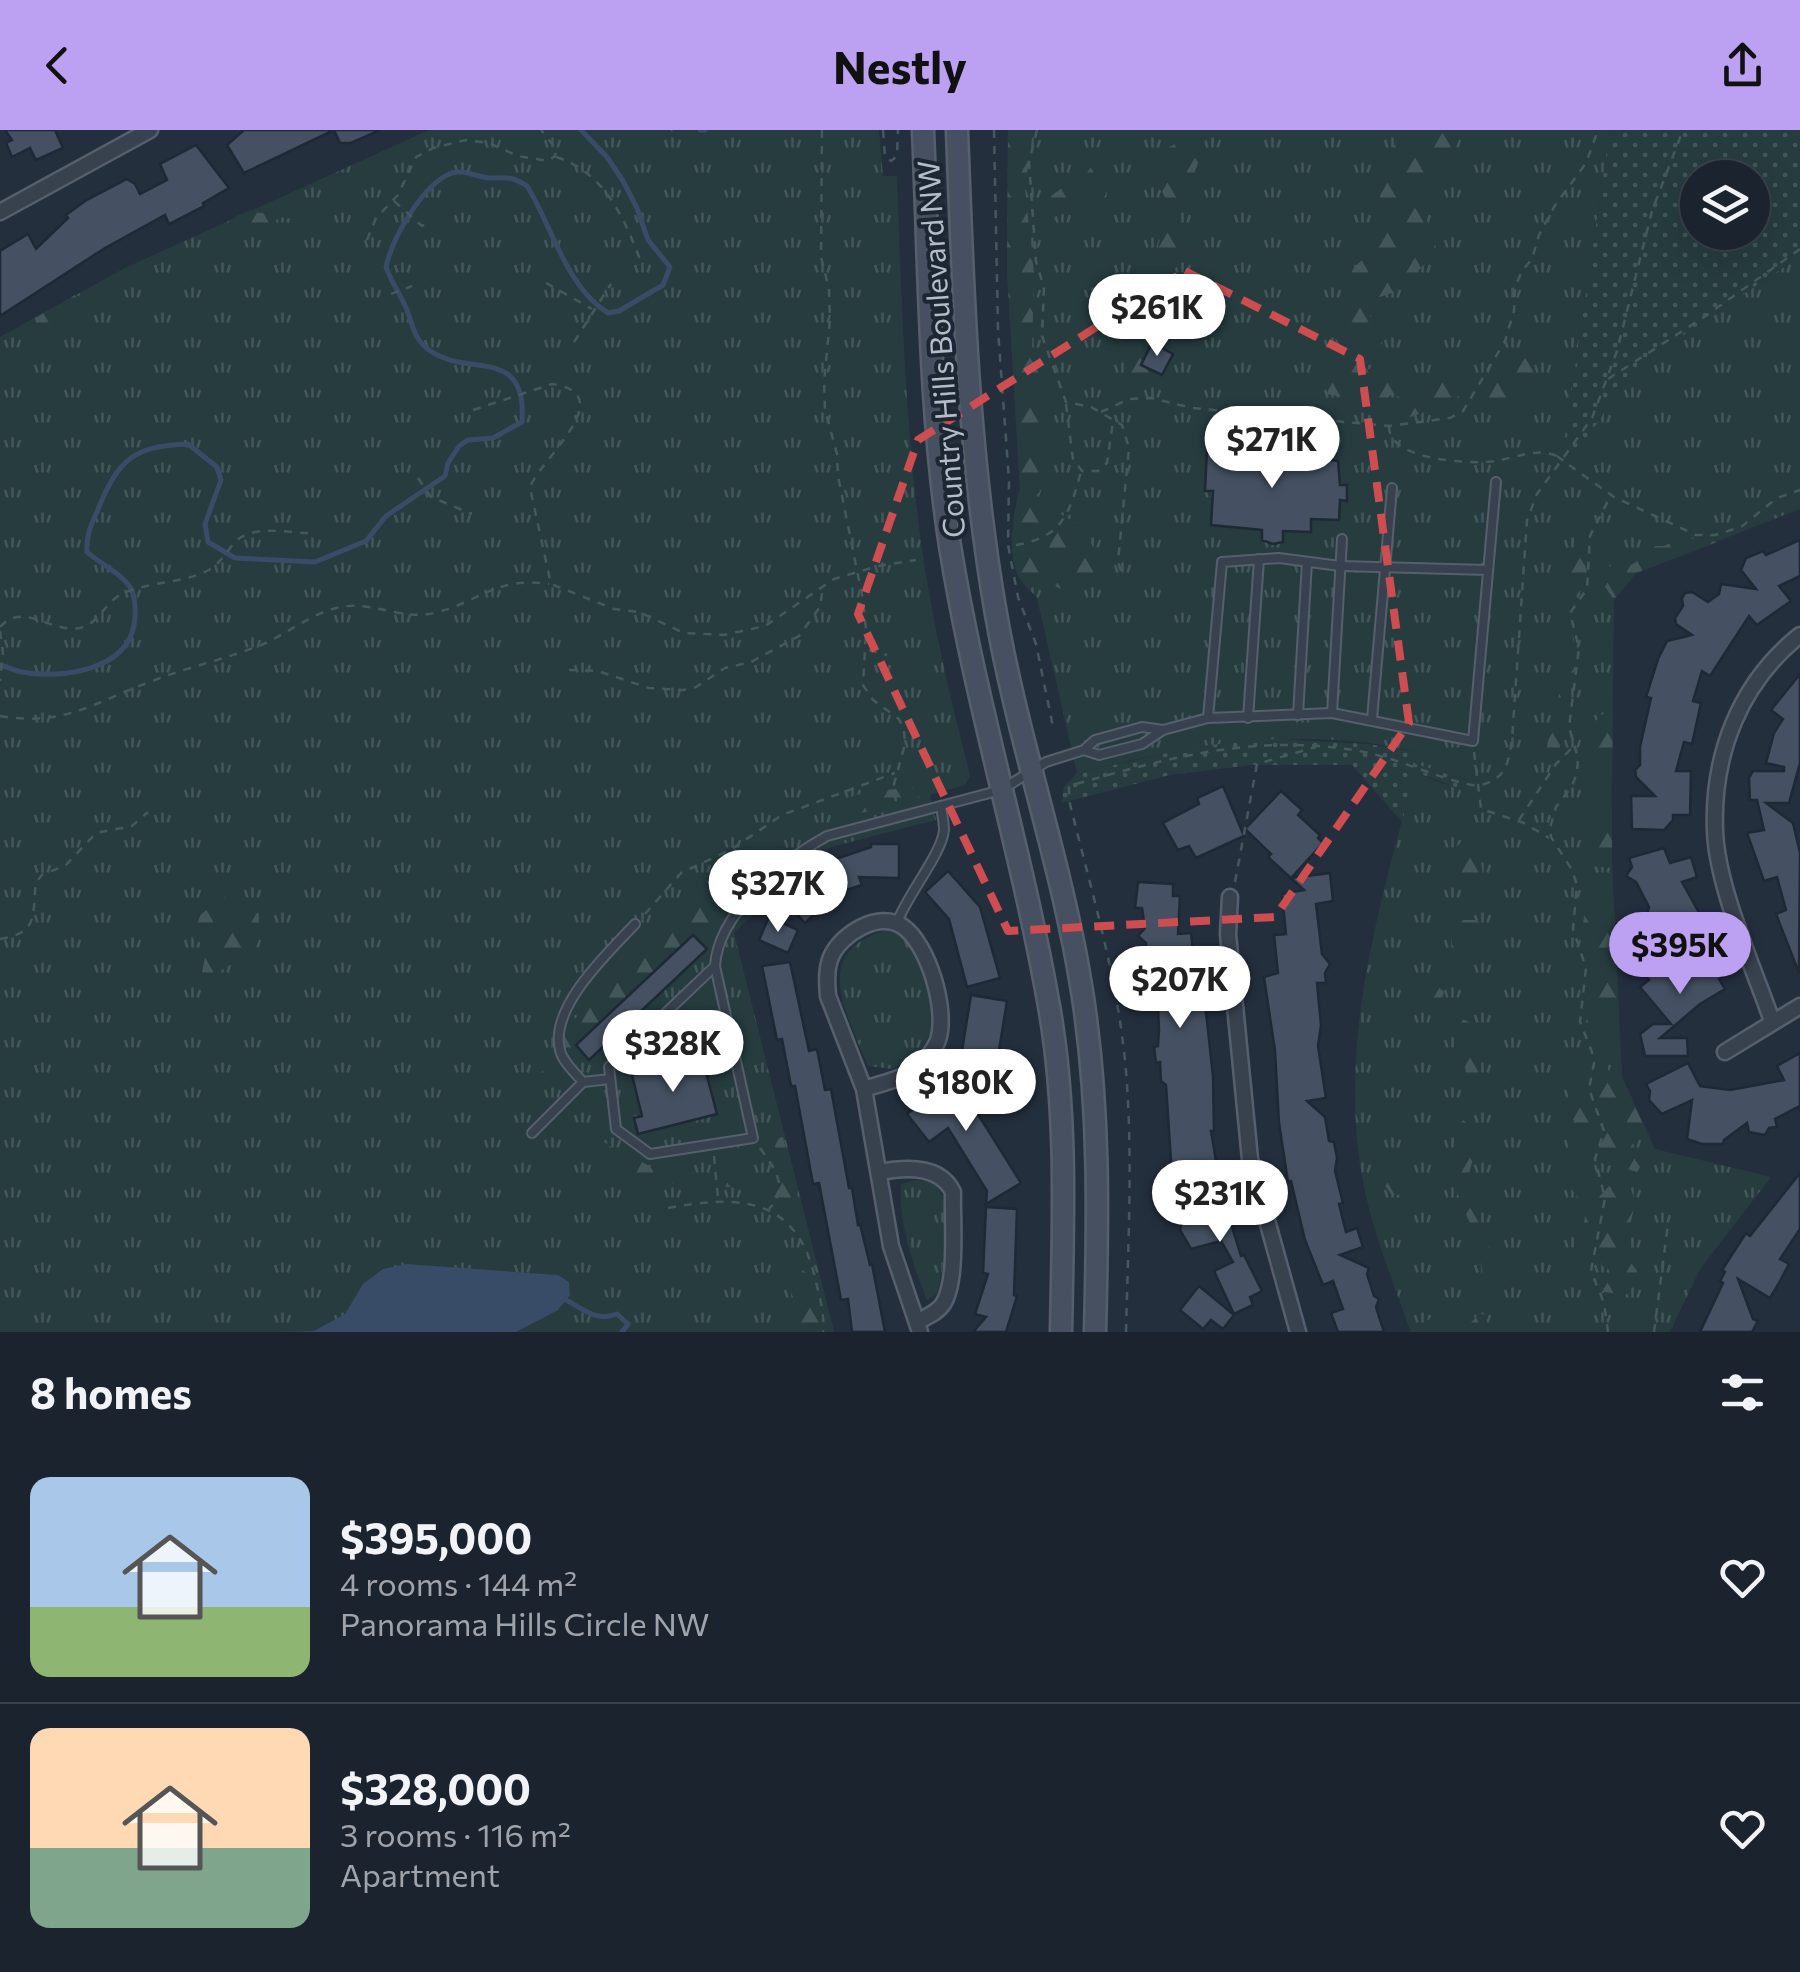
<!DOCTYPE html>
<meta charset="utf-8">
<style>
body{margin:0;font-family:Commissioner,sans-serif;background:#242b36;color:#f1f3f6;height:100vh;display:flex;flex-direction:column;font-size:38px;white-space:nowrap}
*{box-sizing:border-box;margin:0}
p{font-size:32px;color:#a0a4aa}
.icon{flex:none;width:55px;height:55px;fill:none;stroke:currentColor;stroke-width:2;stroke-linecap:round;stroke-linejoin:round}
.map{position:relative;height:1202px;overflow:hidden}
.side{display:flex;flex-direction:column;background:#1b232e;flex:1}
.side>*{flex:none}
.controls{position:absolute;left:1680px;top:30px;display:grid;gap:20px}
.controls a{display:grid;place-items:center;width:90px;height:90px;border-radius:50%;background:#1b232e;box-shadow:0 10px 40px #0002,0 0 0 2px #39404a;font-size:50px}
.price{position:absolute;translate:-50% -85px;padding:0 22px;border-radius:35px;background:#fff;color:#222;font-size:32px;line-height:65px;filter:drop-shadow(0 2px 5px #0008)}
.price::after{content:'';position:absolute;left:50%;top:60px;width:30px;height:22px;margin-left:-15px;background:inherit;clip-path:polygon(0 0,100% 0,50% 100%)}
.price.active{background:#bca0f2;color:#111}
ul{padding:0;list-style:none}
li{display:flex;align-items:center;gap:30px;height:250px;padding:0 30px}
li+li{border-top:2px solid #39404a}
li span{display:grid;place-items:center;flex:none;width:280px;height:200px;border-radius:20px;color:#555}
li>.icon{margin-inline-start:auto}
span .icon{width:120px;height:120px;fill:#fffc;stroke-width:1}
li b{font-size:42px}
h2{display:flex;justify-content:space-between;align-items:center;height:120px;padding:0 30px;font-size:42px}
header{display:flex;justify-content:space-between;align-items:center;height:130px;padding:0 30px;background:#bca0f2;color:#111;font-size:45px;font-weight:700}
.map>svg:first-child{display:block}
</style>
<header><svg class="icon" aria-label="back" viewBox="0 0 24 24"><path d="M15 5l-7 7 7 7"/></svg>Nestly<svg class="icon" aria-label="share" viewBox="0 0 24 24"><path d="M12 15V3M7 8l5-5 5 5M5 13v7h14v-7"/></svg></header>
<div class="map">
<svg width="1800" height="1202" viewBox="0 0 1800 1202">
<defs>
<pattern id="grass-tufts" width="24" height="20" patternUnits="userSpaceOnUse" patternTransform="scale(2.5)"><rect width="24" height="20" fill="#263c3f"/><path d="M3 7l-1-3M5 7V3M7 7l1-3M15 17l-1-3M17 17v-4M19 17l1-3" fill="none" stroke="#435659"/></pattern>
<pattern id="forest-firs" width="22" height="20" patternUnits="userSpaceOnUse" patternTransform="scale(2.5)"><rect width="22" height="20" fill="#263c3f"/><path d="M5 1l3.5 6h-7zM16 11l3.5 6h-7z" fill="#435659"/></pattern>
<pattern id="park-dots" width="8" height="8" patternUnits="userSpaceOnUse" patternTransform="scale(2.5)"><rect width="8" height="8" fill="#263c3f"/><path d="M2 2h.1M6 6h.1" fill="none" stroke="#435659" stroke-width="1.8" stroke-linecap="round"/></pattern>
</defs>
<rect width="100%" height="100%" fill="#242f3e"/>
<g fill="url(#grass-tufts)">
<path d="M429 0H879L883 46H897C901 166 905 286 920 406 931 487 950 566 970 646L965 655 930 665 936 690 831 717 794 744 734 803 834 1202H0V207L125 138Z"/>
<path d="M1008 0H1610L1563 319 1573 326 1635 238 1800 126V379L1636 443 1614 470 1611 711 1622 947 1655 1019 1771 1047 1700 1139 1670 1202H1411C1392 1149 1370 1096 1361 1041 1339 906 1381 771 1415 642L1443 654 1469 651 1415 634 1416 622C1303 594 1188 616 1077 643L1037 468C1032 462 1025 456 1020 449 1006 427 1013 383 1020 359L1007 140Z"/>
<path d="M891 799 903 805 910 812 932 871 934 897 918 924 893 939 868 936C845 880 809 819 891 799Z"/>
<path d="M916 1050C920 1051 929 1051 932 1053 956 1066 943 1142 937 1164L927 1170C913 1135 898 1092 901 1054Z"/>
</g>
<g fill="url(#forest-firs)">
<path d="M1008 0H1033L1025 59 1034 142 1032 221 1043 232 1047 244 1045 260 1052 284 1042 313 1045 341 1039 363 1034 365C1055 373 1055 387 1083 394L1092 416 1113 432 1109 452 1066 461 1031 446H1018C1013 415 1011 390 1020 359L1007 140Z"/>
<path d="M1183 0H1207C1202 43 1165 82 1185 127L1174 140 1169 176 1142 234 1158 244 1161 251H1133C1117 236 1123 211 1136 195 1141 188 1150 186 1156 180L1154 168 1148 163 1161 126 1158 115 1162 104 1157 92 1159 85 1154 76 1166 69 1157 53 1166 46 1163 39 1170 25 1169 17 1177 13Z"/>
<path d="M1398 0H1455L1456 24 1436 42 1423 78 1437 120C1419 139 1401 166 1373 168L1368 174 1370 186 1383 197 1382 214 1374 217 1364 207 1351 214 1349 224 1364 237 1412 256 1432 255 1460 244 1489 251 1515 223 1534 233 1536 246 1532 262 1492 280C1460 247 1442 281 1406 288L1399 281 1404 269 1392 264 1376 279 1366 280 1365 271 1327 264 1346 145 1363 129Z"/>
<path d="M1099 34 1110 45 1105 75H1089L1051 88 1048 83 1051 66 1073 50 1089 61 1091 56 1083 48 1091 37Z"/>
<path d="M279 75 298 84 293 89 280 87 276 90 277 102 245 100 235 87 250 80C261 86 270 82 279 75Z"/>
<path d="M75 165 88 169 89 187 81 195 43 199 38 195 37 187Z"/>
<path d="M1577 406 1588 407 1586 456 1566 474 1576 523 1575 539 1559 622 1553 628 1546 620 1560 560 1557 537 1565 526C1562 516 1557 504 1558 494 1559 484 1574 411 1577 406Z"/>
<path d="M1683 407 1717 412 1636 443 1614 470 1604 455 1593 452V424L1611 437 1623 440 1644 427 1652 416H1664Z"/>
<path d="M1605 582 1613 586 1612 650 1591 647 1587 633 1591 595Z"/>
<path d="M907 657 922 659 919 667 841 689 836 682 838 671 860 664Z"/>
<path d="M1599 677H1612V738L1589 736 1587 725 1594 707 1590 691Z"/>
<path d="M1467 709H1477L1484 752 1448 746 1449 737 1463 735 1461 727 1454 724 1453 719Z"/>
<path d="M718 758 725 780C718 792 714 810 707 819L693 805 576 915 578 925 554 951 545 953 539 947 564 900 621 840 659 813 655 796 706 759Z"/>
<path d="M1584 765 1594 773 1614 775 1619 899 1587 901 1585 894 1594 869 1589 834 1599 820 1582 814 1580 806 1586 779 1581 769Z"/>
<path d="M224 767 241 773 259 784 258 812 249 823 206 850 201 848 207 816 193 809 200 785Z"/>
<path d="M1461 790H1478L1481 794 1476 818 1457 819 1452 815 1450 798Z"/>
<path d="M1436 855 1444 862 1440 875C1448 887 1455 886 1467 891 1493 903 1479 945 1471 964L1466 965C1463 948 1469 949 1463 929L1465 920 1456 918 1455 905 1434 899 1427 873 1431 857Z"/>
<path d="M1600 924 1605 926 1608 940 1622 947 1646 1001 1628 1019 1640 1037 1637 1042 1615 1035 1605 1036 1593 1023H1569L1568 1012 1574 991 1567 981 1569 950 1574 947 1593 953 1596 925Z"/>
<path d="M553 986 578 993 614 1019 658 1040 780 1049 774 1009 783 1007 801 1079 776 1082 763 1062 691 1052 653 1055 614 1035 602 1036 592 1029 585 1011 547 996V991Z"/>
<path d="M1463 990 1470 995 1475 1021 1466 1055 1489 1112 1495 1147 1492 1152 1483 1146 1479 1115 1453 1053 1455 999Z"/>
<path d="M1383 1025 1393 1026 1400 1035 1404 1061 1399 1065 1391 1064 1386 1057 1383 1039 1379 1036 1378 1031Z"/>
<path d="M1575 1049 1586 1055 1591 1066 1598 1068 1612 1053C1644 1051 1634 1086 1626 1105L1631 1114 1629 1130 1637 1141 1636 1152 1626 1165 1605 1162 1588 1170 1582 1165V1157L1599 1151 1603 1145H1618L1602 1136 1600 1126 1576 1119 1575 1107C1592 1090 1585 1072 1569 1057Z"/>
<path d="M730 1089 821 1153 834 1202H791L797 1177 781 1137 758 1130C748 1108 733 1110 723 1092Z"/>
<path d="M1480 1183 1486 1186 1487 1202H1430L1424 1192 1433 1187 1450 1191 1463 1201Z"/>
</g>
<g fill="url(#park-dots)" fill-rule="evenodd">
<path d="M1610 0H1800V126L1635 238 1574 327 1563 319ZM1698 48H1752V102H1698Z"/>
<path d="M1276 609 1368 614 1417 622 1415 634 1469 651 1472 663 1415 642 1402 692 1352 635H1252L1170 645 1061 673 1064 657 1077 643 1200 616Z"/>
</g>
<path fill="#394c67" d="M406 1134 558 1145 569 1152 570 1165 558 1180 516 1202H277L314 1201 345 1184 363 1154 383 1139Z"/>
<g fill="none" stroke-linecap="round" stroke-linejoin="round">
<g stroke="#394c67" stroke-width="5">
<path d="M700 0H705"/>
<path d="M0 535C8 537 15 541 22 542 60 549 126 541 134 495 136 484 136 467 130 457 121 443 99 433 87 422 86 403 92 394 99 377 119 329 134 316 188 314L217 337 221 350 205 394 208 412 235 428 315 432 366 411 386 386 445 346 448 333 459 316 468 310 493 308 522 292C527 214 469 249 429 220 414 209 413 196 407 180 401 165 391 152 386 137 392 109 423 53 452 43 465 39 478 48 491 48 508 48 512 46 527 56 552 96 566 157 608 183L619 181 663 155 670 137 648 110 637 78 623 51 607 27 581 0"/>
<path d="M566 1170C583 1179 596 1192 617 1184L628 1194 622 1202"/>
</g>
</g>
<g fill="#455162" stroke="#1f2835" stroke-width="2.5">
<path d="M5 0H55L63 18 36 30 30 18 12 27 6 13 12 10Z"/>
<path d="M244 0H380L351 13H340L334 0 244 43 227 15Z"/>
<path d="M196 15 229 58 203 73 204 76 169 94 165 85 105 118 0 186V121L28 104 36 119 68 88 66 85 85 71 127 49 135 54 140 64 167 50 160 34Z"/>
<path d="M1152 213 1173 224 1162 245 1141 235Z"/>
<path d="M1207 318 1291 321V325L1338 331 1340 355H1347V371L1340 370 1339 390 1311 389V402L1283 401V412L1273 414 1262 410V400L1211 395 1213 361H1205Z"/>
<path d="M1800 410V446L1779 456 1791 471 1757 495 1749 486 1710 546 1702 541 1693 571 1701 573 1692 614 1684 612 1676 641H1691L1690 685H1673V690L1664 700 1632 699 1631 666H1655L1636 647 1635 640 1640 635V617L1651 568 1646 567 1658 529 1667 511 1692 505 1676 494 1675 488 1683 476 1682 468 1685 463 1692 462 1708 472 1719 464 1721 454 1756 459 1741 440 1746 428 1763 421 1766 425Z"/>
<path d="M1800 544V633L1789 673H1766L1793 693 1800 723 1799 843 1776 784 1786 780 1777 747 1764 751 1747 703 1764 700 1757 670H1750L1749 648 1753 641H1784V637L1766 633 1774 603 1783 589 1771 580Z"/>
<path d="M1223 656 1244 706 1196 728 1189 716 1178 720 1163 693 1199 674 1197 668Z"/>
<path d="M1281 661 1302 680 1298 685 1320 705 1318 708 1323 713 1291 748 1330 743 1333 771 1316 774 1322 824 1330 834 1325 843 1326 853H1317L1321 895 1318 916 1326 968 1307 971 1325 987 1329 1011 1334 1012 1337 1028 1335 1041 1343 1073 1339 1074 1346 1102 1357 1098 1363 1117 1340 1125 1369 1138 1367 1144 1374 1166 1379 1169 1376 1177 1384 1202H1338L1331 1183 1343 1179 1333 1151 1323 1155 1305 1110 1291 1051 1288 1052 1279 993 1275 921 1264 847 1278 843 1274 805 1286 804 1282 764 1304 760 1268 727 1271 724 1245 699Z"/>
<path d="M871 714H899V748L859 747 862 755 834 764 824 733 871 717Z"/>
<path d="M1664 718 1670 733 1691 727 1697 747 1682 752 1702 788 1664 805 1647 785 1649 777 1636 752 1626 746 1632 737 1629 728Z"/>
<path d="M948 741 980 777 1000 848 967 857 949 789 925 762Z"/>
<path d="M805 749 827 773 805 793 783 769Z"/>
<path d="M1138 752 1173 754V766H1180L1178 804 1191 803 1199 874 1205 873 1213 946 1214 1001H1211L1217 1037 1174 1044 1171 1031 1166 955 1161 951 1160 932 1156 933 1154 917 1158 916 1159 899 1157 860H1152L1149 823H1146V813L1138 806 1145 798 1142 778H1135Z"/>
<path d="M769 787 798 800 788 823 759 810Z"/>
<path d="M693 805 707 819 589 930 576 915Z"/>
<path d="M1712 814 1727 839 1720 843 1723 847 1719 849 1725 859 1700 874 1660 908H1687L1688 926H1645L1640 904 1653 894H1671L1640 857 1649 850 1645 845 1664 830 1671 838Z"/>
<path d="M790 832 809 921 817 919 825 960 831 959 849 1058H852L858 1095 860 1094 870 1135 872 1134 885 1202H852L848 1169 841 1170 819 1053 813 1054 795 956H791L782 909 777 910 762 836Z"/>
<path d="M971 865 1007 871 996 939 960 933Z"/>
<path d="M1800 923V980L1798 977 1775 989 1777 997 1769 998 1765 1005 1749 1002 1747 993 1724 1010 1723 1014H1702L1687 1009 1692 970 1662 984 1649 970 1650 961 1646 954 1688 933 1700 956 1730 960 1784 950 1777 936Z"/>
<path d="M702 927 717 984 638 1004 634 988 642 986 632 945Z"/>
<path d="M961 943 982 972 974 978 1021 1053 986 1074 987 1061 948 998 929 1012 907 984Z"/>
<path d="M1800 1043V1099L1780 1129 1789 1134 1779 1153 1770 1168 1738 1149 1753 1189 1758 1191 1752 1202H1700L1723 1153 1720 1151 1725 1142 1722 1140 1746 1103 1750 1106Z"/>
<path d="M1224 1057 1227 1070 1224 1071 1241 1126 1244 1125 1262 1161 1250 1167 1253 1175 1234 1184 1214 1141 1233 1132 1221 1111 1191 1119 1180 1100 1182 1091 1186 1090 1181 1068Z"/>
<path d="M986 1077 1017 1079 1014 1165 1017 1166 1006 1202H973L986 1187 975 1184 988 1144 983 1143Z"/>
<path d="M1199 1156 1234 1185 1223 1199 1211 1190 1203 1199 1180 1180Z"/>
</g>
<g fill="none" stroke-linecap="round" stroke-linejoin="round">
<g stroke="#565f6c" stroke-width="12">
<g id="lane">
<path d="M1332 583 1342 409"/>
<path d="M1298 585 1307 432"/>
<path d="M1208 588 1222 432 1279 428 1340 436 1488 440"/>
<path d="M1248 588 1259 429"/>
<path d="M1372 589 1392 358"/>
<path d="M1084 620 1099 625 1142 614 1163 600 1208 588 1332 583 1473 611 1496 352"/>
<path d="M897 793C906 766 942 724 944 700 944 693 942 684 941 676"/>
<path d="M715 836 609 937 616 999 650 1024 753 1008 715 836C718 783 783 730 827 706L1001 660 1046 632 1084 620 1095 610 1142 597 1163 600"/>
<path d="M610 949 583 952C576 944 562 931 560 920 549 877 609 822 635 794"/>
<path d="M532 1003 583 952"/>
</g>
</g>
<g stroke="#565f6c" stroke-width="19">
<g id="street">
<path d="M0 82 150 0"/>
<path d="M1230 767 1228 804 1250 1029 1298 1202"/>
<path d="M1772 891C1753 836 1717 757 1715 701 1712 624 1740 553 1800 505"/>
<path d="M1725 922 1800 876"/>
<path d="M864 959C885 952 911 948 926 930 930 924 936 916 938 910 948 880 928 813 902 796 878 781 841 804 831 827 826 839 827 853 828 866L864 959 891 1116 920 1202"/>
<path d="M880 1042C905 1037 940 1035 953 1062 952 1090 958 1151 943 1174 937 1183 926 1187 917 1192"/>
</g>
</g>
<g stroke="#565f6c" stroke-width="25">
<g id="secondary">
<path d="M923 0C929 138 929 280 950 416 975 572 1022 722 1049 876 1068 984 1063 1093 1061 1202"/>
<path d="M957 0C963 162 968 324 996 484 1018 611 1062 734 1082 861 1100 975 1098 1087 1095 1202"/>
</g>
</g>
<g stroke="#44595c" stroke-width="2.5" stroke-dasharray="8 8" stroke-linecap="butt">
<path d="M822 0 821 127 829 159 830 190 824 251 825 280 837 324 838 346 863 470 866 500 863 555 873 570 899 589 904 601 905 614 894 654 896 673"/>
<path d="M883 0 885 27 891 31 897 26 898 0"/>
<path d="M994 0 998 200 1009 350 1008 415 1018 467 1036 514 1053 597"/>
<path d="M1037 0 1029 32 1036 131 1044 158 1042 206 1066 272 1091 277 1122 295 1129 318 1118 431 1123 448"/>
<path d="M671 1 672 0"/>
<path d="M556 27C604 42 624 87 641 132"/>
<path d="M394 71 422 96 431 91"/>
<path d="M367 110 376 88 398 65 416 27 433 18 466 10 489 13 518 26 548 31 555 26 556 19 541 0"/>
<path d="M546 153 592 179"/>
<path d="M391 164 412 156"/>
<path d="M574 212 611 154"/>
<path d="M1608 249 1704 187 1800 119"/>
<path d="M1066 274 1073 329 1082 341H1098L1107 333 1113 291"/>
<path d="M473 280 552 254C624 264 535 334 530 358L551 454 614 479 639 482 684 503 724 505 765 496 834 449 878 436 916 430"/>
<path d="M1101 282 1129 269 1151 268 1192 278 1389 296 1450 288 1463 281 1505 211 1514 181 1515 157 1522 141 1532 129 1539 105 1554 77 1586 33 1598 0"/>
<path d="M1389 296C1388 329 1461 333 1486 332 1510 331 1534 316 1557 326"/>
<path d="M1569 335 1614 367 1696 405H1715L1741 397 1777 368 1800 360"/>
<path d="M418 348 431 367 472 384"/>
<path d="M1016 415C1063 407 1069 384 1081 342"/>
<path d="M0 497C25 469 56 509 86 496 100 489 106 473 120 465 147 451 182 454 209 440 221 433 226 422 235 412 253 394 286 403 309 403"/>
<path d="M0 501 3 523 0 551"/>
<path d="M869 520 887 525"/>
<path d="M569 540 598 541 649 558 683 560 696 557 725 538 751 532 799 506 820 477 823 457"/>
<path d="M0 586C65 597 95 572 152 551 188 537 226 529 261 515 287 504 309 485 336 478 370 469 400 491 434 483 480 472 496 446 549 454"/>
<path d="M1474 622 1481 679 1524 693 1549 708"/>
<path d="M1519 690 1556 634 1574 616"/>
<path d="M1235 752 1257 634 1316 617"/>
<path d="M645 784 681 743 732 719 782 685 895 643"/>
<path d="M0 809C40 803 32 783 36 752L43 744 65 736 96 703 132 696 148 682"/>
<path d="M760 1018C776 1040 789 1057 769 1079"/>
<path d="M714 1026 718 1068"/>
<path d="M668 1078C738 1065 796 1066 815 1148 819 1165 825 1184 823 1202"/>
<path d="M1126 1202C1128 1115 1133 1028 1126 941 1118 848 1091 760 1069 670V656C1168 628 1255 603 1359 621 1399 628 1437 649 1477 656 1505 650 1508 636 1512 610L1527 390 1537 364 1592 288 1617 221 1652 81 1683 0"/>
<path d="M1608 1202 1604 1173 1591 1141 1605 1068 1595 1029 1604 1001 1589 959 1594 933 1592 922 1580 892 1586 838 1573 799 1577 755 1572 740 1551 707 1550 698 1556 677 1572 656 1577 643 1578 628 1569 597 1579 518 1570 483 1587 459 1590 406 1611 365"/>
<path d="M1654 1202 1668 1094"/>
</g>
<use href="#lane" stroke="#38414e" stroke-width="8"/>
<use href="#street" stroke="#38414e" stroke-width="14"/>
<use href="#secondary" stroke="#465061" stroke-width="20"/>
<path stroke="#44595c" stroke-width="2.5" stroke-dasharray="8 8" stroke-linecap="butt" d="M1557 326 1569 335"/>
</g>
<path fill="none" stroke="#ce4d50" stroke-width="8" stroke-dasharray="20 12" stroke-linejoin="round" d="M1185 141 1360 229 1409 593 1275 787 1008 801 858 484 918 310Z"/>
<g text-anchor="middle" stroke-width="8" stroke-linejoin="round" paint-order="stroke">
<g font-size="30" fill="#b4bcc9" stroke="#1d2633">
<text transform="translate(942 219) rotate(-94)" y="10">Country Hills Boulevard NW</text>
</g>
</g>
</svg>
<div class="controls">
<a><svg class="icon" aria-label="layers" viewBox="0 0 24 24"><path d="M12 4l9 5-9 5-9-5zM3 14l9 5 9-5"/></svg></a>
</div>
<b class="price" style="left:1157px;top:229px">$261K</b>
<b class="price" style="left:1272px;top:361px">$271K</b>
<b class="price" style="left:778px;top:805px">$327K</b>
<b class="price active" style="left:1680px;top:867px">$395K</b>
<b class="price" style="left:1180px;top:901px">$207K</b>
<b class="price" style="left:673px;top:965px">$328K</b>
<b class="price" style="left:966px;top:1004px">$180K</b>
<b class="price" style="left:1220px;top:1115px">$231K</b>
</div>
<section class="side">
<h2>8 homes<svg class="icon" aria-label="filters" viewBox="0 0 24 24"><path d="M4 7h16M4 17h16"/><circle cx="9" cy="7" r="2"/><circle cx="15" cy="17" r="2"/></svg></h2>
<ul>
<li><span style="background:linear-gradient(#a9c7e8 65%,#8fb573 0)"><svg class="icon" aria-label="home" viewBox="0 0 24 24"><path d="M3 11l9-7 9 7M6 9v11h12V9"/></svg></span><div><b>$395,000</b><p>4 rooms · 144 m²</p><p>Panorama Hills Circle NW</p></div><svg class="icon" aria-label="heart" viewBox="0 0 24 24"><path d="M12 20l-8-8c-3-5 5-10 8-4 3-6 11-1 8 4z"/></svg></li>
<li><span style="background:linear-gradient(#ffd9b3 60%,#7fa58c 0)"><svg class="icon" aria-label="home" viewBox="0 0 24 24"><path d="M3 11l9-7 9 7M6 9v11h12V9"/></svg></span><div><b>$328,000</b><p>3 rooms · 116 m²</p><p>Apartment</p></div><svg class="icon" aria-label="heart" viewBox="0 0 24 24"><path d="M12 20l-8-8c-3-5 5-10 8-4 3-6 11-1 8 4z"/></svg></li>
</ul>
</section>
